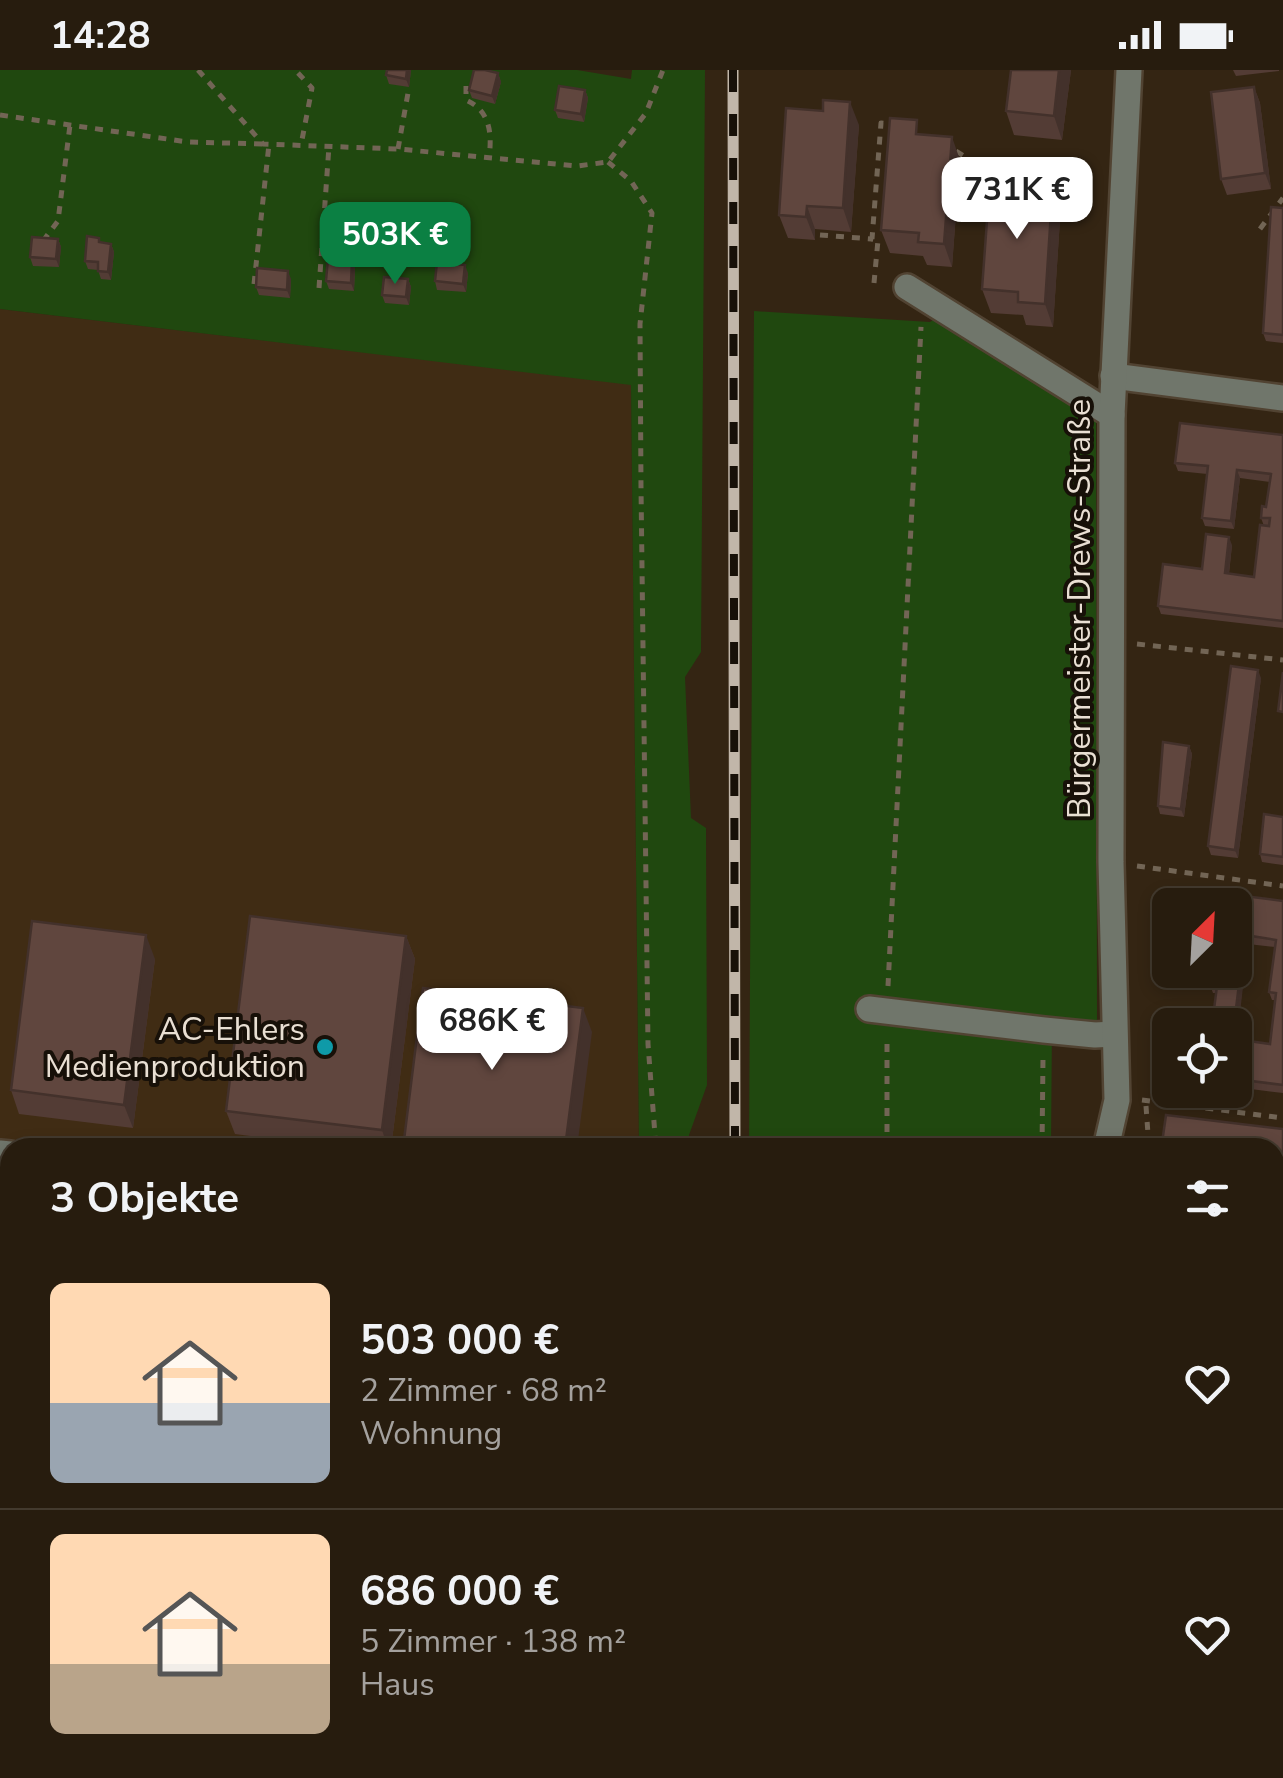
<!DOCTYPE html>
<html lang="de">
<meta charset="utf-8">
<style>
body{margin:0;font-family:"Nunito Sans",sans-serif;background:#33291c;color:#f1f3f6;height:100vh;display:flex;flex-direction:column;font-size:38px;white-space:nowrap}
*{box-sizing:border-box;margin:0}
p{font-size:32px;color:#a4a19e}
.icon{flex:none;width:55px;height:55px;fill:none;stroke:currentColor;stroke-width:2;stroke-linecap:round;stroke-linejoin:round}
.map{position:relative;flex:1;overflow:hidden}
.sheet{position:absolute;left:0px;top:1068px;width:1285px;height:642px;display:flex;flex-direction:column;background:#271c0e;border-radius:30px 30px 0 0;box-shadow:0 5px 15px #0003,0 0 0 2px #433a2e}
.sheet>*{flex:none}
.needle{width:65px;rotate:24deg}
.controls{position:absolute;left:1152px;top:818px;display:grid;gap:20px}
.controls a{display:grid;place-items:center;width:100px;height:100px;border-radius:15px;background:#271c0e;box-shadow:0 5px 15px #0003,0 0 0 2px #433a2e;font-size:50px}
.price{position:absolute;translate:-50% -85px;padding:0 22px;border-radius:20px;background:#fff;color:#222;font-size:32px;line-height:65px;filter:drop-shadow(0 2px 5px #0008)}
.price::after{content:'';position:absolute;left:50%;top:60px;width:30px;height:22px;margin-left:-15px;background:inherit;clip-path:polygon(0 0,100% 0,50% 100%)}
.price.current{background:#0b8043;color:#fff}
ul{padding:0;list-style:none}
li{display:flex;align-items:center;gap:30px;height:250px;padding:0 50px}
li+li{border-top:2px solid #433a2e}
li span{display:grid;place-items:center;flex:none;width:280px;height:200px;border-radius:15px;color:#555}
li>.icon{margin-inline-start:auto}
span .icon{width:120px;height:120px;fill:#fffc;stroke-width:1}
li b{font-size:42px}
h2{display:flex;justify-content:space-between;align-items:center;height:120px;padding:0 50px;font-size:42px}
.status{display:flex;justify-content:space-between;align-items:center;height:70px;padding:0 50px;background:#271c0e;direction:ltr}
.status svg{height:28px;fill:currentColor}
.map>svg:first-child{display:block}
</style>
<div class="status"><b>14:28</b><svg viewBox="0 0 49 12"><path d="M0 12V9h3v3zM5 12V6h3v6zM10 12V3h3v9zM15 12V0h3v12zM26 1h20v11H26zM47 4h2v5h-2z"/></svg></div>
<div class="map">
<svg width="1283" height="1708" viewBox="0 0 1283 1708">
<rect width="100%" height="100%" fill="#342513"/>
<path fill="#402c14" d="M0 239 631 314 639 1077 10 1078V1700H645V1708H0Z"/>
<g fill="#20480f">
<path d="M0 0H577L631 9 632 0H705L701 582 685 607 691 748 706 758 707 1015 689 1065V1077H639L631 315 0 239Z"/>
<path d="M754 241 930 252 939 246 1096 347 1097 952 1052 953 1051 1077 749 1078Z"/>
<path d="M1275 1448 1283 1449V1708H757V1700H1275Z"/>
</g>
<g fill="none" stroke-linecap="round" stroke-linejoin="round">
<g stroke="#514332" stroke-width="30">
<g id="minor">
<path d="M907 217 1112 345"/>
<path d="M1113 306 1283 328"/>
<path d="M869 939 1044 960 1095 965 1114 964"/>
<path d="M1106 1078 1117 1030 1111 792 1112 345 1129 0"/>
<path d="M0 1083 10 1084"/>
<path d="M0 1157 10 1159"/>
<path d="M0 1429 10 1430"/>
<path d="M0 1604H10"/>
<path d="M378 1700 590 1707"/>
<path d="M289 1708V1700"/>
</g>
</g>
<g stroke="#726555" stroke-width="5" stroke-dasharray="8 8" stroke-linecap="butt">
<path d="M198 0 263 74 398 79 577 96 608 92 646 43 663 0"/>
<path d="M298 3 312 18 301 75"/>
<path d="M466 16V30C491 41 492 65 489 88"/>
<path d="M0 45 188 72 263 74"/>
<path d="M398 79 408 23"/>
<path d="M956 81 1006 113"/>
<path d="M608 92 631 111 652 143 640 254 641 417 648 974 656 1078"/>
<path d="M1050 136 1094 139"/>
<path d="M1260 159 1283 128"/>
<path d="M820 165 872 169"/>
<path d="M43 171 58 151 70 55"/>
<path d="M874 213 878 170 872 169 881 53 892 54"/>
<path d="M254 214 269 74"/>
<path d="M319 218 329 76"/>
<path d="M1137 574 1283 590"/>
<path d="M1137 796 1283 816"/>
<path d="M888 916 921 257"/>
<path d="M1142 1030 1283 1048"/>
<path d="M1146 1036 1149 1078"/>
<path d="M887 1078V967"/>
<path d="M1042 1078 1043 988"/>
<path d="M1275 1277 1283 1278"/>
<path d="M688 1700V1708"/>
<path d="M1040 1700V1708"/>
<path d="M885 1708V1700"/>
</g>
<use href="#minor" stroke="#70766b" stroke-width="25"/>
<g stroke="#c1b6a9" stroke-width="11">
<g id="rail">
<path d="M733 0 735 1078"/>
<path d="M736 1700V1708"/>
</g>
</g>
<use href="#rail" stroke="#171008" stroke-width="8" stroke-dasharray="22" stroke-linecap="butt"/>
</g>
<g fill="#533c35" fill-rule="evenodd">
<path d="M411 0 409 17 389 14 386 5Z"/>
<path d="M1011 0H1071L1062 70 1014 65 1006 41Z"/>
<path d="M1233 0H1279V1L1236 6Z"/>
<path d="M498 3 501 12 495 34 472 28 469 20Z"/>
<path d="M1254 17 1260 33 1271 119 1227 125 1221 109Z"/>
<path d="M585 20 588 28 584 52 558 48 555 40Z"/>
<path d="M859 55 851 162 815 159V170L788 168 779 145Z"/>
<path d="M922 65 960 90 952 197 927 195 923 186 890 183 881 160Z"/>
<path d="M1022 125 1060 150 1053 257 1026 255 1023 245 991 243 982 219Z"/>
<path d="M1283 138V273L1266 271 1263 263Z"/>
<path d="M58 169 61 177 59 197 33 196 30 187Z"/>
<path d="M101 173 111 174 114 182 111 210 101 209 98 200 88 199 85 191Z"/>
<path d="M355 198 354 221 329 219 326 211Z"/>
<path d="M468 203 466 222 437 220 435 211Z"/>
<path d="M291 209 290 228 259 225 256 217Z"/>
<path d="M408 209 411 217 409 235 385 233 382 225Z"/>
<path d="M1283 365V558L1161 544 1158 536 1232 475 1229 504 1254 507 1264 456 1261 448 1266 437 1270 412 1240 408 1234 459 1205 456 1202 448 1207 404 1178 401 1175 393Z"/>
<path d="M1261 608 1238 788 1211 785 1208 776Z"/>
<path d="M1189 676 1192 684 1184 747 1160 744 1158 736Z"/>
<path d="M1283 747V795L1262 792 1260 784Z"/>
<path d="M1283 831V1023L1235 1017V955L1216 923H1213L1210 915 1235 835ZM1248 874 1275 877 1269 922 1272 930H1275L1270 974 1236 970Z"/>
<path d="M406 866 415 889 391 1078H340L235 1064 226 1041Z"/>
<path d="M155 889 133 1058 19 1044 11 1020Z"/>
<path d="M1283 1059V1157L1280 1180H1283V1212L1276 1211 1275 1222V1078H1164L1162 1073Z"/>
</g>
<g fill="#43312b">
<path d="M407 0H411L409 17 406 9Z"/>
<path d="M1059 0H1071L1062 70 1054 46Z"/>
<path d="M498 3 501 12 495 34 492 26Z"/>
<path d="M1254 17 1260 33 1271 119 1265 103Z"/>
<path d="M585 20 588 28 584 52 581 44Z"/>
<path d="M850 32 859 55 851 162 843 138Z"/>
<path d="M952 67 960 90 952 197 944 174Z"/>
<path d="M1052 127 1060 150 1053 257 1045 234Z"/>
<path d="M807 136 815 159V170L806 147Z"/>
<path d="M58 169 61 177 59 197 56 189Z"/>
<path d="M111 174 114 182 111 210 108 202Z"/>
<path d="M352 190 355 198 354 221 351 213Z"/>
<path d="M465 195 468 203 466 222 463 214Z"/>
<path d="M288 201 291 209 290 228 287 220Z"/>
<path d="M408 209 411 217 409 235 406 227Z"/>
<path d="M1237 400 1240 408 1234 459 1231 451Z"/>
<path d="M1229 467 1232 475 1228 511 1225 503Z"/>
<path d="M1258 600 1261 608 1238 788 1235 780Z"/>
<path d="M1189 676 1192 684 1184 747 1181 739Z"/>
<path d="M146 865 155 889 133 1058 124 1035Z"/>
<path d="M1245 865 1248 874 1236 977 1235 955Z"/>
<path d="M406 866 415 889 391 1078H388L382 1060Z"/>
<path d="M583 938 592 962 577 1078H565Z"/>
<path d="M1280 1149 1283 1157 1279 1188 1276 1180Z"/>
<path d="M1283 1339V1373L1280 1399 1277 1391Z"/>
<rect x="36" y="1700" width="12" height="8"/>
</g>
<g fill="#60463e" stroke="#43312b" stroke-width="2.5">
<path d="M387 0H407L406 9 386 5Z"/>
<path d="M474 0H485L498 3 492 26 469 20Z"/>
<path d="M1011 0H1059L1054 46 1006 41Z"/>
<path d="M559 16 585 20 581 44 555 40Z"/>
<path d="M1254 17 1265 103 1221 109 1211 22Z"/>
<path d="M823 30 850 32 843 138 807 136 806 147 779 145 786 38 823 41Z"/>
<path d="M890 48 917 50 916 64 952 67 944 174 918 172 919 163 881 160Z"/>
<path d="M990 109 1016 111 1015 124 1052 127 1045 234 1018 232V222L982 219Z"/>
<path d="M1271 137 1283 138V265L1263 263Z"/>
<path d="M87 166 99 168V172L111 174 108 202 98 201V192L85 191Z"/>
<path d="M32 167 58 169 56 189 30 187Z"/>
<path d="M328 188 352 190 351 213 326 211Z"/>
<path d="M437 192 465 195 463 214 435 211Z"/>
<path d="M257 198 288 201 287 220 256 217Z"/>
<path d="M384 207 408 209 406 227 382 225Z"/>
<path d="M1180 353 1283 365V551L1158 536 1163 494 1202 499 1206 464 1229 467 1225 503 1254 507 1260 455 1269 456 1270 448H1261L1262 436 1266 437 1271 404 1237 400 1231 451 1202 448 1208 396 1175 393Z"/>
<path d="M1231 596 1258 600 1235 780 1208 776Z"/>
<path d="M1283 602V642L1278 641Z"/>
<path d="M1163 672 1189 676 1181 739 1158 736Z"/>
<path d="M1264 744 1283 747V787L1260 784Z"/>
<path d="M1189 819 1283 831V1015L1235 1009V969L1270 974 1276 923 1269 922 1276 870 1245 865 1234 955H1212L1217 916 1210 915 1212 900H1235V835H1187Z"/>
<path d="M250 846 406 866 382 1060 226 1041Z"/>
<path d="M32 851 146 865 124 1035 11 1020Z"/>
<path d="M423 918 583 938 565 1078H403Z"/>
<path d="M1166 1045 1283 1059V1149H1280L1276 1180H1283V1205L1275 1203V1078H1204L1162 1073Z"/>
<path d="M1275 1296 1283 1297V1339L1277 1391 1275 1390Z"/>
<path d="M0 1608H10V1700H36V1708H0Z"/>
</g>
<circle fill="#0f9aa8" stroke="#171008" stroke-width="4" cx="325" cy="977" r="10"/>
<g text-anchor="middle" stroke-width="8" stroke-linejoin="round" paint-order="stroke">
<g font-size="32" fill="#e9dfd3" stroke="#171008">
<text transform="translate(1079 539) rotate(-90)" y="11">Bürgermeister-Drews-Straße</text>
</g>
<g font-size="32" fill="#e9dfd3" stroke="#171008" text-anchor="end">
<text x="305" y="970">AC-Ehlers<tspan x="305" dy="37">Medienproduktion</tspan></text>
</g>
</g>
</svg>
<div class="controls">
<a><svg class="needle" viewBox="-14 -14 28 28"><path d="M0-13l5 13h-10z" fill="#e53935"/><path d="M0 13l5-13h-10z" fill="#a4a19e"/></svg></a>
<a><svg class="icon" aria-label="locate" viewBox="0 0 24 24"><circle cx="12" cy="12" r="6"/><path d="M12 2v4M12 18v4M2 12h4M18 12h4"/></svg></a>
</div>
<b class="price" style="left:1017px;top:172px">731K €</b>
<b class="price current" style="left:395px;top:217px">503K €</b>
<b class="price" style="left:492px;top:1003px">686K €</b>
<section class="sheet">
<h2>3 Objekte<svg class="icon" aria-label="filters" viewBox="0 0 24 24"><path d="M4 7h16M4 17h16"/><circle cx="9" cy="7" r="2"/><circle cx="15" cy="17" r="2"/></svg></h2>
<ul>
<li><span style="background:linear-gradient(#ffd9b3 60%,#9aa5b1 0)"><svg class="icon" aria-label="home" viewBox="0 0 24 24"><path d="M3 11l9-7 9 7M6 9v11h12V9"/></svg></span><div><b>503 000 €</b><p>2 Zimmer · 68 m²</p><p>Wohnung</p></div><svg class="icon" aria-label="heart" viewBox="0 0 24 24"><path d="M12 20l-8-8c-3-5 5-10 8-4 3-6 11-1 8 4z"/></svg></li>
<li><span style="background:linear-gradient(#ffd9b3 65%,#b9a48a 0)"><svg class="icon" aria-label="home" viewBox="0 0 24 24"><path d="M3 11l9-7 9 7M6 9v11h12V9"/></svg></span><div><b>686 000 €</b><p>5 Zimmer · 138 m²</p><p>Haus</p></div><svg class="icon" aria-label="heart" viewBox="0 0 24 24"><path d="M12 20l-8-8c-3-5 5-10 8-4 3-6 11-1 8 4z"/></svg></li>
</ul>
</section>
</div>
